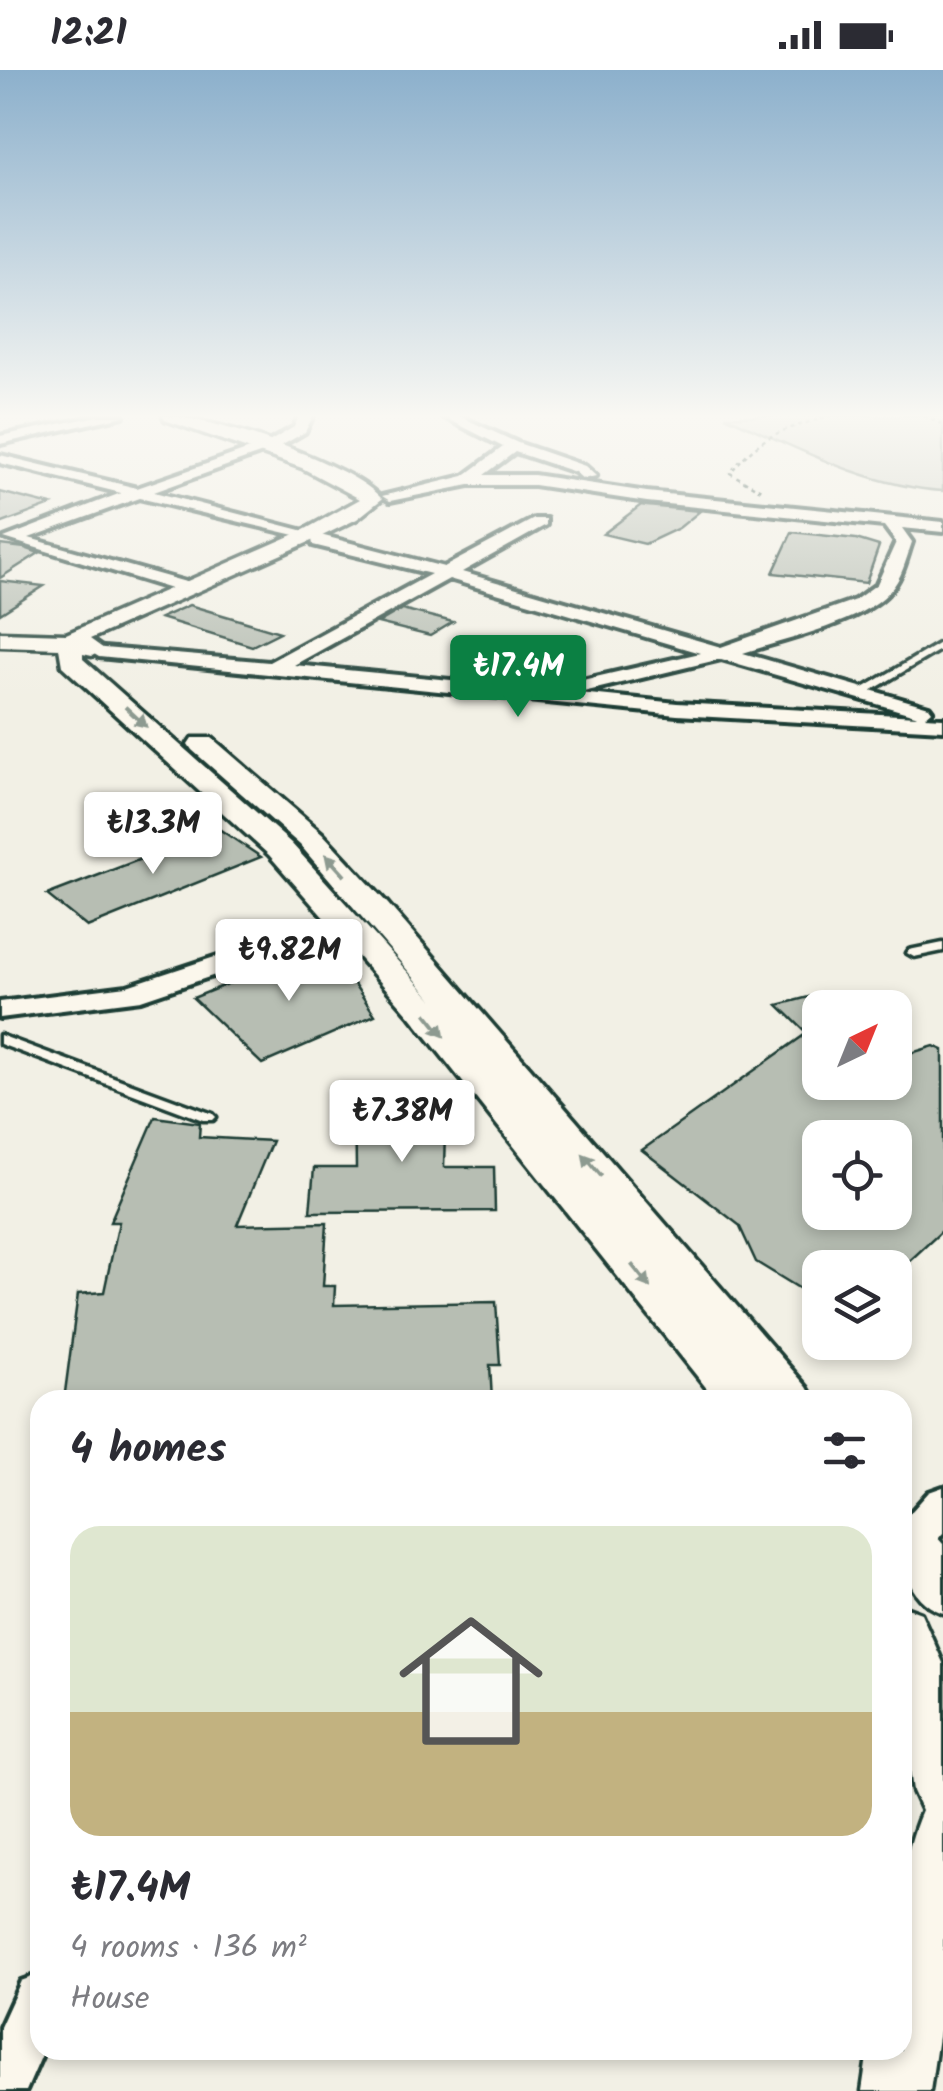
<!DOCTYPE html>
<meta charset="utf-8">
<style>
body{margin:0;font-family:Kalam,sans-serif;background:#f2f2f3;color:#2b2b33;height:100vh;display:flex;flex-direction:column;font-size:38px;white-space:nowrap}
*{box-sizing:border-box;margin:0}
p{font-size:32px;color:#7c7c81}
.icon{flex:none;width:55px;height:55px;fill:none;stroke:currentColor;stroke-width:2;stroke-linecap:round;stroke-linejoin:round}
.map{position:relative;flex:1;overflow:hidden}
.drawer{position:absolute;left:30px;top:1320px;width:882px;height:670px;display:flex;flex-direction:column;background:#fff;border-radius:30px;box-shadow:0 5px 15px #0003}
.drawer>*{flex:none}
.needle{width:65px;rotate:43deg}
.buttons{position:absolute;left:802px;top:920px;display:grid;gap:20px}
.buttons a{display:grid;place-items:center;width:110px;height:110px;border-radius:20px;background:#fff;box-shadow:0 5px 15px #0003;font-size:50px}
.price{position:absolute;translate:-50% -85px;padding:0 22px;border-radius:10px;background:#fff;color:#222;font-size:32px;line-height:65px;filter:drop-shadow(0 2px 5px #0008)}
.price::after{content:'';position:absolute;left:50%;top:60px;width:30px;height:22px;margin-left:-15px;background:inherit;clip-path:polygon(0 0,100% 0,50% 100%)}
.price.active{background:#0b8043;color:#fff}
ul{padding:0;list-style:none}
li{display:grid;align-content:center;gap:20px;height:530px;padding:0 40px}
li+li{border-top:2px solid #e1e1e2}
li span{display:grid;place-items:center;height:310px;border-radius:30px;color:#555}
li>.icon{margin-inline-start:auto}
span .icon{width:180px;height:180px;fill:#fffc;stroke-width:1}
li b{font-size:42px}
h2{display:flex;justify-content:space-between;align-items:center;height:120px;padding:0 40px;font-size:42px}
.status{display:flex;justify-content:space-between;align-items:center;height:70px;padding:0 50px;background:#fff;direction:ltr}
.status svg{height:28px;fill:currentColor}
.map>svg:first-child{display:block}
</style>
<div class="status"><b>12:21</b><svg viewBox="0 0 49 12"><path d="M0 12V9h3v3zM5 12V6h3v6zM10 12V3h3v9zM15 12V0h3v12zM26 1h20v11H26zM47 4h2v5h-2z"/></svg></div>
<div class="map">
<svg width="943" height="2021" viewBox="0 0 943 2021">
<rect width="100%" height="100%" fill="#f2f0e5"/>
<filter id="ink" filterUnits="userSpaceOnUse"><feTurbulence type="fractalNoise" baseFrequency=".01" numOctaves="2"/><feDisplacementMap in="SourceGraphic" scale="20" xChannelSelector="R" yChannelSelector="G"/><feConvolveMatrix kernelMatrix="1 2 1 2 8 2 1 2 1" color-interpolation-filters="sRGB"/></filter>
<g filter="url(#ink)">
<path fill="#cfd2c8" stroke="#77887e" stroke-width="2.5" d="M725 346H943V421C866 416 795 377 725 346Z"/>
<g fill="#b7beb3" stroke="#1f3d34" stroke-width="2.5" fill-rule="evenodd">
<path d="M0 422 51 435 0 454Z"/>
<path d="M641 435 647 436 700 441 679 458 645 474 603 464Z"/>
<path d="M792 462 856 469 879 476 866 513 773 503Z"/>
<path d="M0 475 25 478 39 483 0 508Z"/>
<path d="M0 511 44 516 0 544Z"/>
<path d="M189 535 280 562 252 576 160 548Z"/>
<path d="M402 539 453 552 430 566 378 553Z"/>
<path d="M219 759 261 787 87 857 47 825Z"/>
<path d="M327 874 353 903 348 905 375 945 262 994 193 928Z"/>
<path d="M820 924V1012H895V988L934 976 943 980V1160L902 1198H820V1231L756 1192 739 1155 642 1080 807 963 778 935ZM820 1068H895V1142H820Z"/>
<path d="M446 1028 444 1097H494L495 1141 310 1142 314 1098H356L355 1030Z"/>
<path d="M155 1047 200 1053 199 1067 272 1071 237 1155 327 1153 323 1216H335L334 1235 496 1232 500 1295H490L492 1330H64L78 1224 104 1222 119 1152H110Z"/>
</g>
<g fill="none" stroke-linecap="round" stroke-linejoin="round">
<g stroke="#1f3d34" stroke-width="7">
<g id="service">
<path d="M943 571V578L864 625 855 623Z"/>
<path d="M943 873V881L914 887 907 883 909 880Z"/>
<path d="M0 965 213 1044 216 1047 213 1050H203L0 974Z"/>
</g>
</g>
<g stroke="#1f3d34" stroke-width="8">
<g id="minor">
<path d="M98 346H123L0 374V366Z"/>
<path d="M299 346H313L305 362 279 377 154 422 444 497 534 449H546V455L462 502 721 577 855 530 877 514 896 472 884 456 647 432 534 415H469L390 431 382 426 464 406 503 377 442 346H459L518 373 585 396 596 406 583 409 575 402 515 382 484 405H534L647 422 943 452V462L902 458 912 472C906 489 902 509 889 522 861 553 783 570 743 583L929 637 932 641 925 647 943 648V660L677 645 99 587 89 581 92 577 269 592 431 504 313 475 312 469 139 428 29 468 193 514V522H181L4 468 121 423 0 393V385L137 418 267 373 294 357ZM449 509 700 583 565 614 564 621 294 595ZM721 589 915 645 917 646 677 633 579 623Z"/>
<path d="M345 844 354 846 358 852 354 858 141 930 0 948V932L127 916Z"/>
<path d="M943 1417V1463C932 1476 922 1493 902 1487V1452L929 1422Z"/>
<path d="M40 1904V1980H44L26 2021H0V1957L21 1911Z"/>
</g>
</g>
<g stroke="#1f3d34" stroke-width="7">
<g id="tertiary">
<path d="M163 346C210 346 351 393 382 429L357 449 316 469 90 569 104 579 92 586 83 584V589L291 773 433 930 300 775 192 680 188 674 192 668H212L322 763 388 834 807 1317 814 1330H716L411 947 269 785 62 596 59 578 0 576V562L66 564 302 461 360 429 302 398 165 350Z"/>
<path d="M902 1442 920 1448 943 1474V1543C899 1527 902 1482 902 1442Z"/>
<path d="M902 1536 921 1543 943 1593V1933L930 2021H862L868 1980H902C902 1902 890 1813 922 1741L913 1721 902 1639Z"/>
</g>
</g>
<g stroke="#1f3d34" stroke-width="2.5" stroke-dasharray="4 4" stroke-linecap="butt">
<path d="M924 346 943 354"/>
<path d="M761 420 730 403C762 363 783 360 830 346"/>
</g>
<use href="#service" fill="#fbf7ec" fill-rule="evenodd"/>
<use href="#minor" fill="#fbf7ec" fill-rule="evenodd"/>
<use href="#tertiary" fill="#fbf7ec" fill-rule="evenodd"/>
</g>
<defs><path id="oneway-solid" d="M-6-.8H1V-3.2L6.5 0L1 3.2V.8H-6Z" transform="scale(2.5)"/></defs>
<g fill="#8d9a90">
<use href="#oneway-solid" transform="translate(136 647) rotate(43)"/>
<use href="#oneway-solid" transform="translate(335 795) rotate(-132)"/>
<use href="#oneway-solid" transform="translate(435 955) rotate(51)"/>
<use href="#oneway-solid" transform="translate(592 1095) rotate(-130)"/>
<use href="#oneway-solid" transform="translate(641 1206) rotate(51)"/>
</g>
</g>
<linearGradient id="sky" x2="0" y2="1"><stop stop-color="#8cb0cc"/><stop offset="0.55" stop-color="#f9f8f3"/><stop offset="1" stop-color="#f9f8f3" stop-opacity="0"/></linearGradient>
<rect width="943" height="629" fill="url(#sky)"/>
</svg>
<div class="buttons">
<a><svg class="needle" viewBox="-14 -14 28 28"><path d="M0-13l5 13h-10z" fill="#e53935"/><path d="M0 13l5-13h-10z" fill="#7c7c81"/></svg></a>
<a><svg class="icon" aria-label="locate" viewBox="0 0 24 24"><circle cx="12" cy="12" r="6"/><path d="M12 2v4M12 18v4M2 12h4M18 12h4"/></svg></a>
<a><svg class="icon" aria-label="layers" viewBox="0 0 24 24"><path d="M12 4l9 5-9 5-9-5zM3 14l9 5 9-5"/></svg></a>
</div>
<b class="price active" style="left:518px;top:650px">₺17.4M</b>
<b class="price" style="left:153px;top:807px">₺13.3M</b>
<b class="price" style="left:289px;top:934px">₺9.82M</b>
<b class="price" style="left:402px;top:1095px">₺7.38M</b>
<section class="drawer">
<h2>4 homes<svg class="icon" aria-label="filters" viewBox="0 0 24 24"><path d="M4 7h16M4 17h16"/><circle cx="9" cy="7" r="2"/><circle cx="15" cy="17" r="2"/></svg></h2>
<ul>
<li><span style="background:linear-gradient(#dfe7d0 60%,#c2b280 0)"><svg class="icon" aria-label="home" viewBox="0 0 24 24"><path d="M3 11l9-7 9 7M6 9v11h12V9"/></svg></span><div><b>₺17.4M</b><p>4 rooms · 136 m²</p><p>House</p></div></li>
</ul>
</section>
</div>
